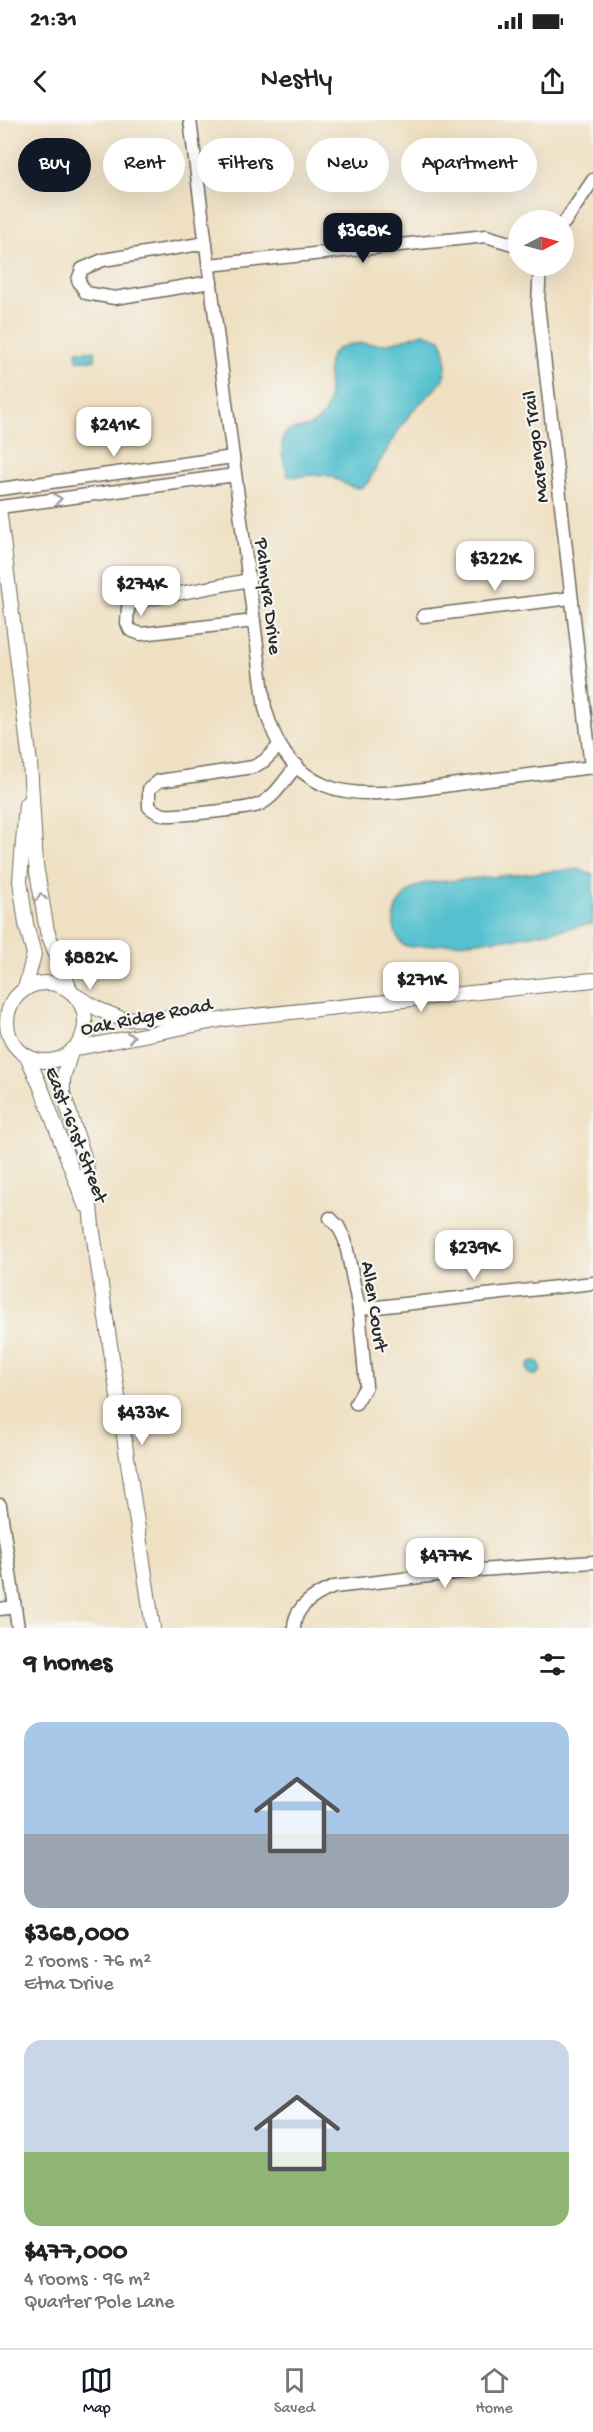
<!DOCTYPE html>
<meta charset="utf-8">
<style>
body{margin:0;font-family:"Gochi Hand",sans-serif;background:#f6f6f6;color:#222;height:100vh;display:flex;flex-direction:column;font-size:22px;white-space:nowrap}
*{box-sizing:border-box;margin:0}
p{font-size:20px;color:#767676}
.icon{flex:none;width:33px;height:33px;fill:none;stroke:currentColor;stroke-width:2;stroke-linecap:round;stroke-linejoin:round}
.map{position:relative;height:1508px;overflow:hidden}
.drawer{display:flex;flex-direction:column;background:#fff;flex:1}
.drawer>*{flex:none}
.top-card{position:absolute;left:18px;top:18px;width:558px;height:54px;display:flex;gap:12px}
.needle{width:39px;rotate:84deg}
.buttons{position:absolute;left:508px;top:90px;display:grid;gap:12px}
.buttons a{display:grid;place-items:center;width:66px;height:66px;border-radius:50%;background:#fff;box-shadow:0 6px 24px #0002;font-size:30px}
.price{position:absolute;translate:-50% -51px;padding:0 14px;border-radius:12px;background:#fff;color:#222;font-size:20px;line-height:39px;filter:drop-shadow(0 2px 3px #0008)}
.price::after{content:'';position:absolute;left:50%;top:36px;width:18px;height:14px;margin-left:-9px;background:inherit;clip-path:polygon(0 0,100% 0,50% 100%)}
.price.active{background:#111827;color:#fff}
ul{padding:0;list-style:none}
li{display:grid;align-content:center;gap:12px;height:318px;padding:0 24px}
li span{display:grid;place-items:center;height:186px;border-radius:18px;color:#555}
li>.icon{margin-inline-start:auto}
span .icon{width:108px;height:108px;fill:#fffc;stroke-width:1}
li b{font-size:26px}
h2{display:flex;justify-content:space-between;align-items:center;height:72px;padding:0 24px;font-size:26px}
.chip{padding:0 21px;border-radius:27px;background:#fff;box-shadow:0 6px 24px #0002;font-size:21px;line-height:54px}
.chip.active{background:#111827;color:#fff}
.status{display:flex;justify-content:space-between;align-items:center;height:42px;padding:0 30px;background:#fff;direction:ltr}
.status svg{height:16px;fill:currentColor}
header{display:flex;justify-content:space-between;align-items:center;height:78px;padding:0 24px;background:#fff;font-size:27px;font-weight:600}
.dock{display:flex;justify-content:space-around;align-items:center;height:84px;border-top:2px solid #e0e0e0;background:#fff;font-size:16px;color:#767676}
.dock a{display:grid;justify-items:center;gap:3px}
.dock .active{color:#111827}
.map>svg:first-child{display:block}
</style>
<div class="status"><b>21:31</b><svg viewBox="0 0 49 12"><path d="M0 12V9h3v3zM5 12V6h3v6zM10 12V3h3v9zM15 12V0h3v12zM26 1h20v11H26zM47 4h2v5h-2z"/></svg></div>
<header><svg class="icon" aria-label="back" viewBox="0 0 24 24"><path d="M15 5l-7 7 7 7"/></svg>Nestly<svg class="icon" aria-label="share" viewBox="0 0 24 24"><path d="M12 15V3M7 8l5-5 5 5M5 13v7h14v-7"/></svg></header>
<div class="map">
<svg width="593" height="1508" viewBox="0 0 593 1508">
<rect width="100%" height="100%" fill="#f6f6f2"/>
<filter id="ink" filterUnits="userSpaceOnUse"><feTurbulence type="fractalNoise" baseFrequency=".0167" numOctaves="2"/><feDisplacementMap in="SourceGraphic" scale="12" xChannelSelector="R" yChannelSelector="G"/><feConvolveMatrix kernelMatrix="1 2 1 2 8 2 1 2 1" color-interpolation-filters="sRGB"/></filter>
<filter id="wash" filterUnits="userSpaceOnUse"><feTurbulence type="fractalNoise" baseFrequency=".008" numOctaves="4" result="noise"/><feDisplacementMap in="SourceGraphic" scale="24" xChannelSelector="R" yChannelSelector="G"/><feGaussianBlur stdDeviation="1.35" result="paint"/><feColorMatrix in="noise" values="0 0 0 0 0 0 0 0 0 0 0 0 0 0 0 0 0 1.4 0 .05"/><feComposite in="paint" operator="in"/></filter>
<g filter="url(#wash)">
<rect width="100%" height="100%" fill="#efe0c2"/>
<g fill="#55c1cf" stroke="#40767d" stroke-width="1.5">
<path d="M424 213 441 219C446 232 449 247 442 260 434 273 419 282 410 294 393 316 381 341 366 365 353 374 340 358 326 355 314 353 301 358 288 356 267 288 305 323 324 294 337 274 318 241 338 229 354 220 367 225 384 224 397 222 411 217 424 213Z"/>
<rect x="77" y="231" width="18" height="9"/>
<path d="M579 749 593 755V803L591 804 514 818 411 827 403 825C383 801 398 772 425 763Z"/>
<circle cx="534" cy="1248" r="7"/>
</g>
</g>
<g filter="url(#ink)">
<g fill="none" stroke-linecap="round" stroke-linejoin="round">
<g stroke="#706a60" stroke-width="15">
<g id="minor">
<path d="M190 0 265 588C275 623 289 649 324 665 363 682 424 668 465 663 508 658 550 652 593 647"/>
<path d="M564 103 593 60"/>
<path d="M206 123 103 140 82 149 78 160 86 173 115 178 211 162"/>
<path d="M209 145 486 116 519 126"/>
<path d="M540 146 538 184 591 647"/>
<path d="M0 369 233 337"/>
<path d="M0 387 235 355"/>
<path d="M249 460 134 482 128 487 127 503 130 510 141 514 254 501"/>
<path d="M423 496 571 478"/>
<path d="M279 626 264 641 253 647 159 661 149 669V687C154 691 159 694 165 695 177 696 248 689 258 685 274 679 286 658 297 645"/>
<path d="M330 1098 338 1106 345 1120 359 1189 366 1266 356 1283"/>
<path d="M359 1189 593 1163"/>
<path d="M0 1385 18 1508"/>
<path d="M0 1489 15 1487"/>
<path d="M294 1508C294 1486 316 1474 334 1467L480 1450 593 1442"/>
</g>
</g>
<g stroke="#706a60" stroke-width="16">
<g id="tertiary">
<path d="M0 395 30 643 36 745 47 811 71 872"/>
<circle cx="46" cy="902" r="39"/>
<path d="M25 869 34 834 26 804 20 761 26 684"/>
<path d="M75 875 100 890 122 899 209 896"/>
<path d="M73 929 225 899 593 860"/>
<path d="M71 932 63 958V973L86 1043 92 1106 153 1508"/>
<path d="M27 936 42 970 85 1085"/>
</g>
</g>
<use href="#minor" stroke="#fff" stroke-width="12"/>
<use href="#tertiary" stroke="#fff" stroke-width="14"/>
</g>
<defs><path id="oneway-chevron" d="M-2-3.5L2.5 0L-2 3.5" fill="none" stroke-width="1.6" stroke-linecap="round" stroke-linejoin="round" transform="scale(1.5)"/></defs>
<g stroke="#a0a0a0">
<use href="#oneway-chevron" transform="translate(58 379) rotate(-8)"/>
<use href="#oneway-chevron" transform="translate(41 777) rotate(-99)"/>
<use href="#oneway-chevron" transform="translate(131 917) rotate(-11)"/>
</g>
</g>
<g text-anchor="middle" stroke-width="4.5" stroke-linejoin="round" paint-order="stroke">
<g font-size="20" fill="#2b2b2b" stroke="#f6f6f2">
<text transform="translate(534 327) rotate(-97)" y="7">Marengo Trail</text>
<text transform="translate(270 476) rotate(83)" y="7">Palmyra Drive</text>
<text transform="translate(146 895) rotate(-11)" y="7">Oak Ridge Road</text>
<text transform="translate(78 1014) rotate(69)" y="7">East 161st Street</text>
<text transform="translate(376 1186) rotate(81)" y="7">Allen Court</text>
</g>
</g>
</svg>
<div class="buttons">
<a><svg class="needle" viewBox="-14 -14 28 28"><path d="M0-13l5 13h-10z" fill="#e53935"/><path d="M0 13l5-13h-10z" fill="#767676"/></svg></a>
</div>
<b class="price active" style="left:363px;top:144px">$368K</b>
<b class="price" style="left:114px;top:338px">$241K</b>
<b class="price" style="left:495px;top:472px">$322K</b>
<b class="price" style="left:141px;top:497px">$274K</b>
<b class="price" style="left:90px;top:871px">$882K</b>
<b class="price" style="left:421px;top:893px">$271K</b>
<b class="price" style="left:474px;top:1161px">$239K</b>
<b class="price" style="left:142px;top:1326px">$433K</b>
<b class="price" style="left:445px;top:1469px">$477K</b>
<div class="top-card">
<a class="chip active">Buy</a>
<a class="chip">Rent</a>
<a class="chip">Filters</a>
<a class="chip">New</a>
<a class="chip">Apartment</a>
</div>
</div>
<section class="drawer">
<h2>9 homes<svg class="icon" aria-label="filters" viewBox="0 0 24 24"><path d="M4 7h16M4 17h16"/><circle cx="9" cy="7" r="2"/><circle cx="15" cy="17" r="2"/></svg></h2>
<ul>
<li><span style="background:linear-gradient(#a9c7e8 60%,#9aa5b1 0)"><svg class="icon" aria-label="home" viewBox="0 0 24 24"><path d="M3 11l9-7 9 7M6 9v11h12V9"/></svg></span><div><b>$368,000</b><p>2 rooms · 76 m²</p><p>Etna Drive</p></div></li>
<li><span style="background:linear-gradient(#c9d6e8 60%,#8fb573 0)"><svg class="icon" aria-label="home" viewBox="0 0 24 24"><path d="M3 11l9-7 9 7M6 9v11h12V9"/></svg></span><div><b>$477,000</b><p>4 rooms · 96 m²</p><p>Quarter Pole Lane</p></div></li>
</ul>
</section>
<nav class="dock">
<a class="active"><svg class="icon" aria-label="map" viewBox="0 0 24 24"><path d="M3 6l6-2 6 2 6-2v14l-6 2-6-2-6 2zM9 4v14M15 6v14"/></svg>Map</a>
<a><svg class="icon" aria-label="saved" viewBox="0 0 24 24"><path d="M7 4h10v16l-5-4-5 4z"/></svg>Saved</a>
<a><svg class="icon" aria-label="home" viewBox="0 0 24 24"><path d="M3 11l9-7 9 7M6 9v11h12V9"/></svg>Home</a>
</nav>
